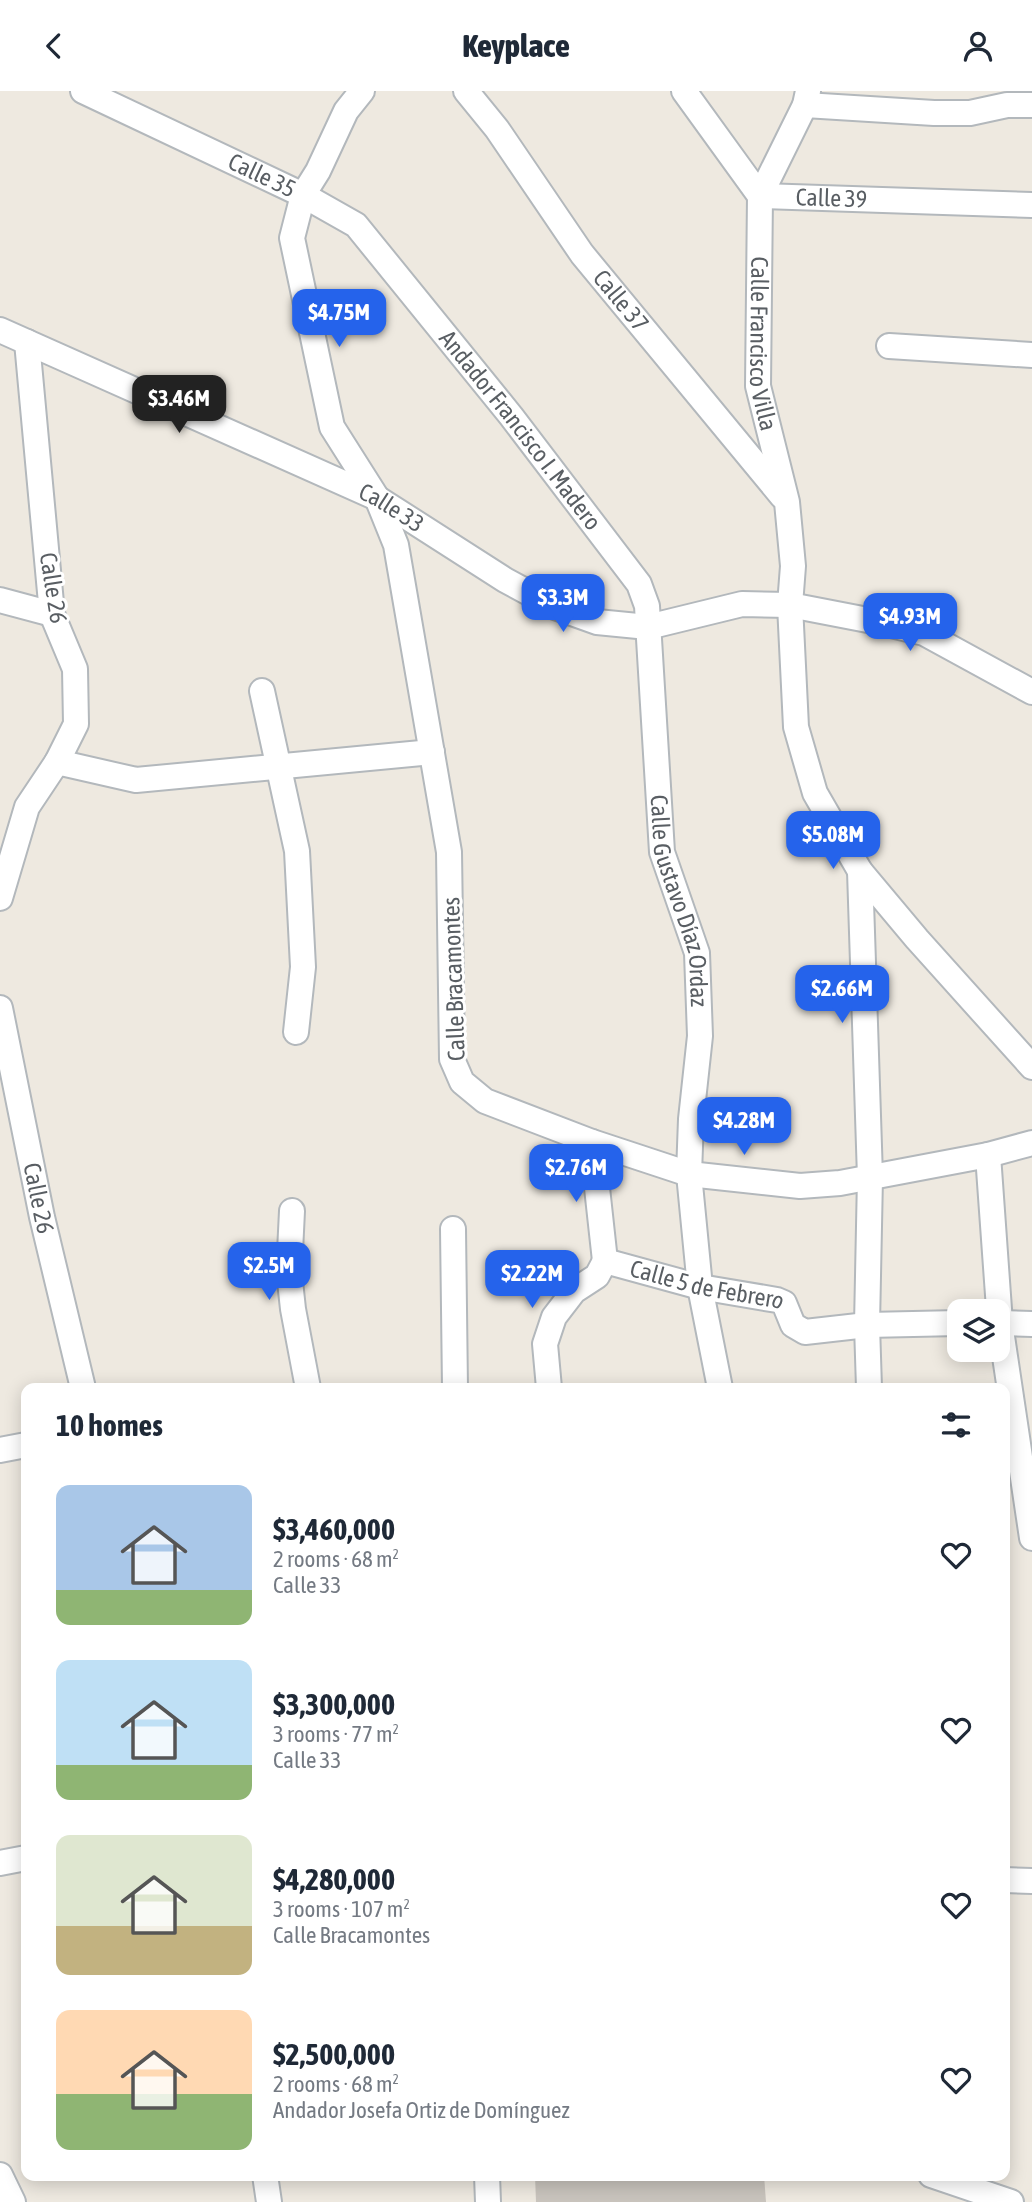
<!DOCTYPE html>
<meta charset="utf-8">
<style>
body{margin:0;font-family:"Asap Condensed",sans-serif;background:#f6f6f7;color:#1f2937;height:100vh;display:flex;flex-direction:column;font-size:26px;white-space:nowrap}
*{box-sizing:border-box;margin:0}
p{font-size:23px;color:#747a83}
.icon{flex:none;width:38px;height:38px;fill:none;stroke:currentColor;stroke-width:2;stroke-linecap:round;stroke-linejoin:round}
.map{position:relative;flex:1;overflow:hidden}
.drawer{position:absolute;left:21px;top:1292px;width:989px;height:798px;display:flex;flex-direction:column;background:#fff;border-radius:14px;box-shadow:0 4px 18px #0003}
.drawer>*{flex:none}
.controls{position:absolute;left:947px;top:1208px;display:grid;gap:14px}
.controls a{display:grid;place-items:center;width:63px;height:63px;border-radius:14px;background:#fff;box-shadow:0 4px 18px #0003;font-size:35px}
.price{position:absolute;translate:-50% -60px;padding:0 16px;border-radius:14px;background:#2563eb;color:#fff;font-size:23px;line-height:46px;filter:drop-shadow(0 2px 4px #0008)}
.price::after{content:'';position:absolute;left:50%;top:42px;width:21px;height:16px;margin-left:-10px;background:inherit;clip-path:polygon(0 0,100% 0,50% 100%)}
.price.on{background:#222;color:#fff}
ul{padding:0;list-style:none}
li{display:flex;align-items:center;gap:21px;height:175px;padding:0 35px}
li span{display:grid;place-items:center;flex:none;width:196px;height:140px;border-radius:14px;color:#555}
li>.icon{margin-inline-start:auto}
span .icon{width:84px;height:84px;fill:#fffc;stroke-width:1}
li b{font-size:30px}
h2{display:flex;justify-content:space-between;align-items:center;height:84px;padding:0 35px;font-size:30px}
header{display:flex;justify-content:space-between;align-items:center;height:91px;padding:0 35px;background:#fff;font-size:32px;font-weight:800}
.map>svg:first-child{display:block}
</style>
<header><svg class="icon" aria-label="back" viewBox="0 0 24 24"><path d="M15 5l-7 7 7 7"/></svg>Keyplace<svg class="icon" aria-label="person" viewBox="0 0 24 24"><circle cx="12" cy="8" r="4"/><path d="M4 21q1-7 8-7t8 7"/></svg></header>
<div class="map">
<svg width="1032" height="2111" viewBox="0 0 1032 2111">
<rect width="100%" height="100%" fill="#eee9e0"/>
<path fill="#c9c4bd" d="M535 2084H764L766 2111H536Z"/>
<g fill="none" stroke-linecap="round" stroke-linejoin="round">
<g stroke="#b3b8bc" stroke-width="28">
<g id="street">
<path id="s1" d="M83 0 303 104 356 134 511 325 639 493 647 515 662 761 697 862 700 945 691 1028 689 1083 700 1196 720 1297"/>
<path d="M362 0 346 20 318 80 303 104 292 147 332 336 377 407 396 454 449 761 452 968 462 991 485 1010 592 1051 689 1083 800 1095 840 1092 988 1064 1032 1052"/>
<path id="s2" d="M466 0 497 38 582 163 782 405"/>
<path id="s3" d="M684 0 760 105 1032 114"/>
<path id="s4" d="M808 0 805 14 760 105 758 295 787 411 793 475 790 514 796 636 815 702 860 780 917 848 1032 976"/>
<path d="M805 14 934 22H970L1007 14H1032"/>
<path id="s5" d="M0 239 377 407 505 489 555 516 597 531 648 536 742 513 790 514 878 531 924 542 1032 601"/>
<path d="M889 255 1032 264"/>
<path d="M0 509 52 523"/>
<path d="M262 600 297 760 303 876 296 941"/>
<path d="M57 671 136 689 432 661"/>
<path d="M860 780 870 1086 867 1234 869 1297"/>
<path d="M0 807 27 716 57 671 76 633 75 578 52 523 27 251"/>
<path id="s6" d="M0 917 42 1126 83 1297"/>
<path d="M592 1051 605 1170"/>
<path d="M988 1064 1000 1232 1032 1447"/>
<path d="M292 1120 289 1181 293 1218 308 1297"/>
<path d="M453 1138 455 1297"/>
<path id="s7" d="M605 1170 700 1196 777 1209 784 1212 793 1234 805 1241 867 1234 959 1232"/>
<path d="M998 1232 1032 1233"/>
<path d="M549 1297 545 1253 554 1226 574 1200 597 1185 605 1170"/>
<path d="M0 1359 26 1354"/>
<path d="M0 1772 26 1767"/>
<path d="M1004 1789 1032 1790"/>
<path d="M0 2084 13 2111"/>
<path d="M265 2084 269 2111"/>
<path d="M487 2084 488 2111"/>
<path d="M931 2084 1011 2111"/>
</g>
</g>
<use href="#street" stroke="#fff" stroke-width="24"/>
</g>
<g text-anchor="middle" stroke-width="6" stroke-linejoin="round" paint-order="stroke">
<g font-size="24" fill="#595e63" stroke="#fff">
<text dy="8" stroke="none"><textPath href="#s1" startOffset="198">Calle 35</textPath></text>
<text dy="8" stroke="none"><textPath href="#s3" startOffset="201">Calle 39</textPath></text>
<text dy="8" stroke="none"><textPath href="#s2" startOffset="261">Calle 37</textPath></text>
<text dy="8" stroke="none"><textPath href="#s4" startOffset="264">Calle Francisco Villa</textPath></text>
<text dy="8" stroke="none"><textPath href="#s1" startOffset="567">Andador Francisco I. Madero</textPath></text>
<text dy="8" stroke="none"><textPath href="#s5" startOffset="430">Calle 33</textPath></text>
<text transform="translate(53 497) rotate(81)" y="8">Calle 26</text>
<text dy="8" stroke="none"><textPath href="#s1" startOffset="1083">Calle Gustavo Díaz Ordaz</textPath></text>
<text transform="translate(454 888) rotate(-92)" y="8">Calle Bracamontes</text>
<text dy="8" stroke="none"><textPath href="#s6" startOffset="194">Calle 26</textPath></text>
<text dy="8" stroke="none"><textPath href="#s7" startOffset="105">Calle 5 de Febrero</textPath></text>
</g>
</g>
</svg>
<div class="controls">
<a><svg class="icon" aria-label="layers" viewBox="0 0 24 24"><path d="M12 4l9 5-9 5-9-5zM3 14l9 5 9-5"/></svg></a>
</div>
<b class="price" style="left:339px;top:258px">$4.75M</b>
<b class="price on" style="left:179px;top:344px">$3.46M</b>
<b class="price" style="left:563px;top:543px">$3.3M</b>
<b class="price" style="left:910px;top:562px">$4.93M</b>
<b class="price" style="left:833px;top:780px">$5.08M</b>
<b class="price" style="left:842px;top:934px">$2.66M</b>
<b class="price" style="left:744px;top:1066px">$4.28M</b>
<b class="price" style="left:576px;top:1113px">$2.76M</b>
<b class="price" style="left:269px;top:1211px">$2.5M</b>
<b class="price" style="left:532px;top:1219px">$2.22M</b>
<section class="drawer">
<h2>10 homes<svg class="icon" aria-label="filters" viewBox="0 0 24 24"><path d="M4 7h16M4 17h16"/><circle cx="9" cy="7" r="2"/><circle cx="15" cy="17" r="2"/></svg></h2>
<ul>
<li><span style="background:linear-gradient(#a9c7e8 75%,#8fb573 0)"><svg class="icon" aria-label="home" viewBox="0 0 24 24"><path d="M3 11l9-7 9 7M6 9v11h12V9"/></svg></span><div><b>$3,460,000</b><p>2 rooms · 68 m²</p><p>Calle 33</p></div><svg class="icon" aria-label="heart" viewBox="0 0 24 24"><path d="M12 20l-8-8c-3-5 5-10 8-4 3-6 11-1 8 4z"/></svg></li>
<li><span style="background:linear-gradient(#bfe0f5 75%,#8fb573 0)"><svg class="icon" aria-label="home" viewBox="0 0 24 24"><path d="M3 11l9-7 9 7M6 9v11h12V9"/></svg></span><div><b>$3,300,000</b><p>3 rooms · 77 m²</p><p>Calle 33</p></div><svg class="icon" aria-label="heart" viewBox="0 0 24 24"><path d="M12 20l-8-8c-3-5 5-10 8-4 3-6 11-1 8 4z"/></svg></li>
<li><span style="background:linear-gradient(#dfe7d0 65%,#c2b280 0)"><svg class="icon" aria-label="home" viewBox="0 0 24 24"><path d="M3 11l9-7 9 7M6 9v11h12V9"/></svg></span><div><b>$4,280,000</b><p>3 rooms · 107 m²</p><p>Calle Bracamontes</p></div><svg class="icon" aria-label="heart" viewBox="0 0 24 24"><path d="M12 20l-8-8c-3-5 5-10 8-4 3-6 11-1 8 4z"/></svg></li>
<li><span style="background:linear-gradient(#ffd9b3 60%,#8fb573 0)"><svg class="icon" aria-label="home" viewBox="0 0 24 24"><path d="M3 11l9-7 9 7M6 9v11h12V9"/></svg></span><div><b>$2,500,000</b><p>2 rooms · 68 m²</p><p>Andador Josefa Ortiz de Domínguez</p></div><svg class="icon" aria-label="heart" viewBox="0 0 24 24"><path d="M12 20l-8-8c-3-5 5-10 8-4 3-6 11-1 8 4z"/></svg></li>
</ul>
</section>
</div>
